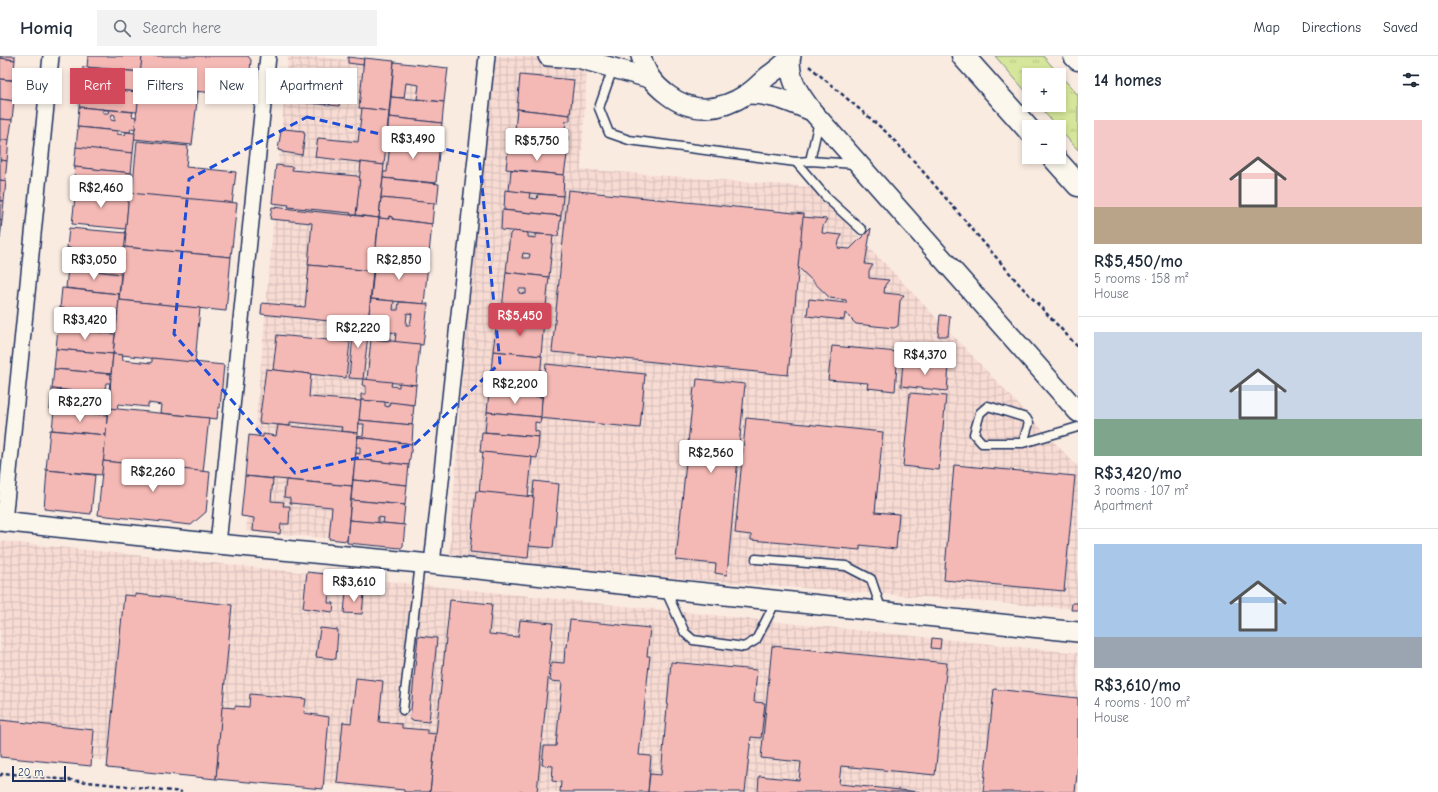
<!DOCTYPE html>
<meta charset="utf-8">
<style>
body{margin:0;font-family:"Comic Neue",sans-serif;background:#f2f2f3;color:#1f2937;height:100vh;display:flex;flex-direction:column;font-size:15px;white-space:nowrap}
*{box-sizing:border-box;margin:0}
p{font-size:13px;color:#747a83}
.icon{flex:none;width:22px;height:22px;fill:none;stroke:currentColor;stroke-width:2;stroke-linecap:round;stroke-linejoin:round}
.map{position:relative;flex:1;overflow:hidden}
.side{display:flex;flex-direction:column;background:#fff;width:360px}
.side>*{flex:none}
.hud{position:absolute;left:12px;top:12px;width:380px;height:36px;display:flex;gap:8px}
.fabs{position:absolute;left:1022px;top:12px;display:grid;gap:8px}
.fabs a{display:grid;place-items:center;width:44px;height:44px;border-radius:0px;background:#fff;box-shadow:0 2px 6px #0003;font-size:20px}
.scale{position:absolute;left:12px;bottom:10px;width:54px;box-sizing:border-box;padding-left:4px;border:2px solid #1b2f5e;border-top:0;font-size:11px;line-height:14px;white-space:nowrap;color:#1b2f5e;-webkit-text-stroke:3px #fbf7ec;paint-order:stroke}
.price{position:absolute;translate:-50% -34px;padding:0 9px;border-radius:4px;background:#fff;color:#222;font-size:13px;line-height:26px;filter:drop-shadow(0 1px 2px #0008)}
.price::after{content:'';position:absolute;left:50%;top:24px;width:12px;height:9px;margin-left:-6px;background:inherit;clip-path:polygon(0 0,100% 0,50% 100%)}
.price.current{background:#d1495b;color:#fff}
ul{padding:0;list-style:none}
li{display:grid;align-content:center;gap:8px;height:212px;padding:0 16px}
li+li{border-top:1px solid #e0e1e3}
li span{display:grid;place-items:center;height:124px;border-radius:0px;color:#555}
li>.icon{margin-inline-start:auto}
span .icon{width:72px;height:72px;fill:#fffc;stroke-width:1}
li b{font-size:17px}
h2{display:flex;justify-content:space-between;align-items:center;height:48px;padding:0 16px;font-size:17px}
.chip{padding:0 14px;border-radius:0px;background:#fff;box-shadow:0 2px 6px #0003;font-size:14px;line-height:36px}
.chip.current{background:#d1495b;color:#fff}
header{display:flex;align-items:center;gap:24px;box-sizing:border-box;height:56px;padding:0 20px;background:#fff;border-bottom:1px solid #e0e1e3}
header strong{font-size:19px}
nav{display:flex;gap:22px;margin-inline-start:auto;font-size:14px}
.search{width:280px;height:36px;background:#f2f2f3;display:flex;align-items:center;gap:10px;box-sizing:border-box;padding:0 14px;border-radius:0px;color:#747a83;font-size:15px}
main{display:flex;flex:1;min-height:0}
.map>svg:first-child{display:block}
</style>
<header>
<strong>Homiq</strong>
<div class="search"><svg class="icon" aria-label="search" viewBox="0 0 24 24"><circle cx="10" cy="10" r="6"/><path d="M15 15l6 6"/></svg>Search here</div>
<nav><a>Map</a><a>Directions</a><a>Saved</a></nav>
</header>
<main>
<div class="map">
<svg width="1078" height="736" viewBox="0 0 1078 736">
<defs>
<pattern id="industrial-grid" width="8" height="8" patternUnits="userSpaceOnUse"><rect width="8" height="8" fill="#f8dcd4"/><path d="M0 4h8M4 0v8" fill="none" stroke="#d4bdb8"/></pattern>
<pattern id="grass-tufts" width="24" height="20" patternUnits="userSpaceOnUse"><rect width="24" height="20" fill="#d6e69a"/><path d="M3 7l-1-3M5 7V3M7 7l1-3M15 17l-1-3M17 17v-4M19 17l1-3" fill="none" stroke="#b7c687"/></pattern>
</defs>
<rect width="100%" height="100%" fill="#faebe1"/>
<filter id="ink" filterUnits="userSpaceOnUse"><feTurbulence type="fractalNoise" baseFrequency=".025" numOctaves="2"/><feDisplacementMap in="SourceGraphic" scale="8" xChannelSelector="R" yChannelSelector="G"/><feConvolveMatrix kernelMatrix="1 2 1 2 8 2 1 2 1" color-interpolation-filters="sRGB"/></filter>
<g filter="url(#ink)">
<g fill="url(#industrial-grid)">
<path d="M288 0H307L442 13 400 489 246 475Z"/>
<path d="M485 0H588L581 113 812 131 1078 411V553L449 505Z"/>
<path d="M0 485 1078 597V736H402L0 694Z"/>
</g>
<path fill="url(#grass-tufts)" stroke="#788a7c" d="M995 0H1043L1078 39V94L1059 73V71H1057L1038 49H1059V19H1029V39Z"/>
<g fill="#f5b9b5" stroke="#1b2f5e" fill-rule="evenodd">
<path d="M0 0H15V4L0 2Z"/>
<path d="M88 0H142L141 16 87 11Z"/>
<path d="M142 0H248L251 4 248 40 139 30Z"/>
<path d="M348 1 364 3 363 9 348 7Z"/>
<path d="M0 2 15 4 13 24 0 23Z"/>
<path d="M364 2 394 5 389 55 359 52Z"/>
<path d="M394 6 448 12 444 46 417 43 419 29 406 27 404 42 391 41Z"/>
<path d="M83 11 141 16 139 36 81 31Z"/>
<path d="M520 19 574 24 570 59 517 53Z"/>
<path d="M0 23 17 25 15 45 0 43Z"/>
<path d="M337 23 343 24 342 32 336 31Z"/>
<path d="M288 29 332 33 330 49 286 45Z"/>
<path d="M139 30 198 36 192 89 134 83Z"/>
<path d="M81 31 139 36 137 56 79 51Z"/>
<path d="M333 36 340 37 339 50 330 49 331 40H333Z"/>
<path d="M391 41 444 46 442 67 389 61Z"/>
<path d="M0 43 14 45 12 64 0 63Z"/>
<path d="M79 51 133 56 132 60 136 61 135 73 131 72 130 76 77 71ZM103 54H109L108 57H103ZM112 58 115 59V65L111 64Z"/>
<path d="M362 52 389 55 384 109 315 101 318 82 358 86Z"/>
<path d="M517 53 570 59V65H566L565 73H569L568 79 515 74Z"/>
<path d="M389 61 442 67 440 86 387 81Z"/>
<path d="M0 63 12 64 9 84H0Z"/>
<path d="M78 71 117 75V78L125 79 126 76 135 77 133 97 76 92Z"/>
<path d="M284 73 304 75V78H305L302 99 282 96V95L278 94 281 75Z"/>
<path d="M515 74 539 76 538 82H542L543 77 552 78V83H557L558 78 568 79V85H565L564 93H567V99L513 94Z"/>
<path d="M387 81 440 86 436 127 383 122V116H387L390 88H386Z"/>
<path d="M0 84H9L7 105 0 104Z"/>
<path d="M137 85 188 90 186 111 236 116 232 148 132 138Z"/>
<path d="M76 91 133 97 131 117 74 111Z"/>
<path d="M508 94 567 99 564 119 506 113Z"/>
<path d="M0 104 7 105 5 125 0 124Z"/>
<path d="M361 106 384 109 379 162 356 159Z"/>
<path d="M276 109 293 111 292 114 357 120 360 122 356 159H350L351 157 288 151 289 149 272 147Z"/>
<path d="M75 111 132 117 129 137 73 132Z"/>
<path d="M511 114 564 119 563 140 509 135Z"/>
<path d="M383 122 439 128 437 148 381 142Z"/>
<path d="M0 124 6 125 4 145H0Z"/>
<path d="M76 132 129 137 126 173 72 168Z"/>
<path d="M505 134 530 137 529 142 537 143 538 138 563 140 561 160 504 154Z"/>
<path d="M568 134 804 158 788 319 552 296Z"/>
<path d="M129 137 237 147 231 201 124 191Z"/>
<path d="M381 142 434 147 432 168 392 163V161L389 160V163L379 162Z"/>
<path d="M0 145H4L2 165 0 164Z"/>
<path d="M272 151 379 162 373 215 308 209 312 167 270 163Z"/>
<path d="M502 154 561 160 558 180 501 174Z"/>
<path d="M389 160 392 161V163L432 168 428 208 375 202 379 162 389 163Z"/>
<path d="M803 161 827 163 823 170 822 177 842 179 839 185 838 192 850 193 871 172 865 208 873 209 869 215V222L889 224 885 229 884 237 904 239 900 245 898 270 894 272 856 268 845 257 844 264 807 260 809 243 846 247V244L830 242 798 211Z"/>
<path d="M0 164 2 165 0 183Z"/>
<path d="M69 172 126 177 124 197 67 192Z"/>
<path d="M513 175 528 177V181L536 182V178L553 179 549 221 506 216 510 178ZM523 197 530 198 529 202H522Z"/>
<path d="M124 191 231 201 226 255 119 244Z"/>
<path d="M67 192 124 197 121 218 65 212ZM72 193 87 195V202L72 201Z"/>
<path d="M375 202 428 208 424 248 371 243Z"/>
<path d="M309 209 373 215 368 269 261 258 262 247 305 251Z"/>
<path d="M68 212 121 218 119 238 66 232Z"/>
<path d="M506 216 549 221 545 260 528 258 529 254 521 253 520 258 505 256 502 253ZM519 233H526V238L519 237Z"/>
<path d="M62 232 119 238 118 257 60 252Z"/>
<path d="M371 243 394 245 393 254H398L399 246 428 248 423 289 395 286 396 277 391 276 390 285 367 283 368 274H372L373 265 368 264ZM407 257 412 258 410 269H406Z"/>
<path d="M119 244 200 252 195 307 113 298Z"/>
<path d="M60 252 118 257 117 259 112 258V262L117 263 116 274 110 273V278L58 272Z"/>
<path d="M940 259 950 260 948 280H938Z"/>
<path d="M526 262 544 264 541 300 493 295 497 264 526 267Z"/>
<path d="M345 267 369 270 363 323 349 322 353 280 344 278Z"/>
<path d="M58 272 115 278 113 298 56 293Z"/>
<path d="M277 279 350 286 346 322 273 314Z"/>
<path d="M371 283 420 288 416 329 367 324Z"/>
<path d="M947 289H951V298L946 297Z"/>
<path d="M832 290 898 296 895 335 867 332 868 327 828 324Z"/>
<path d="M56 293 113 298 111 318 54 313Z"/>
<path d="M493 295 542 300 540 321 491 316Z"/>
<path d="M113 298 123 299 122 304 152 307V302L224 309 220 352H218L217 363 161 357 162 349 148 347V351L118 348 117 353 108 352Z"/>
<path d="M903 305 949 309 947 335 901 330Z"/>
<path d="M546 308 645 318 640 372 540 362Z"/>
<path d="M54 313 111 318 110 338 52 333ZM106 327H110L109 334 105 333Z"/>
<path d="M266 313 311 318 309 341 361 345 358 377 341 375 342 371 290 366V370L259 367Z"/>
<path d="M491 316 544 321 542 341 489 336Z"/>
<path d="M363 323 392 326 391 330 399 331V327L416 329 414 349 361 344V338H366V330L362 329Z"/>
<path d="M697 323 745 328 727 519 715 517 716 508 676 504 689 377 694 331 696 332Z"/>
<path d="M52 333 105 338V342H109L108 355H103L102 358 50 353Z"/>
<path d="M489 336 542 341 541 361 487 356Z"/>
<path d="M910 337 946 340 939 414 903 410Z"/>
<path d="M361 344 385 346V350L389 351 390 346 414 349 412 369 359 364Z"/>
<path d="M108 352 209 362 203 416 103 405Z"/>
<path d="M54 354 107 359 106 379 52 374Z"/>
<path d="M487 356 541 361 540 367 535 366V375L539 376V381L485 376Z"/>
<path d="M746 362 883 376 875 456 899 458 896 493 860 489V494L751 484V479L735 477Z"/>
<path d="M359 364 413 369 412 388 358 381 357 379 363 380 364 368H359Z"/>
<path d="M278 369 358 377 352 430 245 420 249 379 263 381V378L276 380Z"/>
<path d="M50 374 106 379 102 419 46 414Z"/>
<path d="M482 376 539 381 537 402 480 396Z"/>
<path d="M358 381 412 388 409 409 355 403 356 397 360 398V391H356Z"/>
<path d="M483 396 532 401 528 441 479 436Z"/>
<path d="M355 403 409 409 407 429 353 424Z"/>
<path d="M103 405 210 416 206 456 191 469 98 459Z"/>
<path d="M954 409 1075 420 1064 535 944 524Z"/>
<path d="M47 414 95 419 91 458 44 453Z"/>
<path d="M245 420 273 423 271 445 284 446 283 450H290L289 468H281L280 478 253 475 254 462 241 460Z"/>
<path d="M286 424 352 430 347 485 329 483 332 451 290 447V442L284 441Z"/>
<path d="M353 424 407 429 405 449 351 444Z"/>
<path d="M534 425 559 428 553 492 528 490Z"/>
<path d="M476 435 534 441 528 502 470 496Z"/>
<path d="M351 444 405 449 403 469 383 467 384 462 378 461V467L349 464Z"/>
<path d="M349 464 405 469 403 490 401 492 347 487Z"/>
<path d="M307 516 344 520 342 535 329 534 328 547H334L333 556 303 552Z"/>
<path d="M346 536 364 537 362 558 344 557Z"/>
<path d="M135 538 232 549 216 723 107 712 124 539 135 540Z"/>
<path d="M450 544 492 548 489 578 518 581 520 564 553 567 551 584H552L537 736H430Z"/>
<path d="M1072 547H1078V554H1071Z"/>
<path d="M570 564 650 572 647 600H650L639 699 651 700 648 736H560L561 726 552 725 553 710 542 709 544 690H556L562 626 550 625 552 606 564 607 565 591H567Z"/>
<path d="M320 572 338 574 336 603 316 601Z"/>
<path d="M418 580 437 582 429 666 410 664Z"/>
<path d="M932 582 941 583 940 593 931 592Z"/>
<path d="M772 590 947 607 935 719 841 710 839 728 921 736H758L759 720 799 724 801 706 761 702Z"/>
<path d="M671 606 757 614 754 646 765 647 761 682 751 681 745 736H648L650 718 661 719Z"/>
<path d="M356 622 383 625 379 666 402 668V672L427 674V677L436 678 430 736H404V734L337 727 343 666 351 667Z"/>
<path d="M994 633 1078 642V709L1075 736H983Z"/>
<path d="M250 638 306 643 304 657 329 661 323 733 216 723 222 651 235 652V650L249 651Z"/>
<path d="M0 664 94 674 91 710 0 701Z"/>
</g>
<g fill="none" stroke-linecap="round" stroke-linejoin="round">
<g stroke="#1b2f5e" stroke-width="11">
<g id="service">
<path d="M613 12 599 52 609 77 629 84 796 106 810 105 855 108"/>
<path d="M810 105 819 65"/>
<path d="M796 106 826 141 862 174"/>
<path d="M1023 387 1029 367 1026 362 988 350 980 357 974 378 982 387H1023L1078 371"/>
<path d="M756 503 846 510 871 523 882 555"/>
<path d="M665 533 685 577 693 584 744 591 756 584 776 545"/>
<path d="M403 654 420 507"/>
</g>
</g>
<g stroke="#1b2f5e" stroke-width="18">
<g id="minor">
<path d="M4 465 51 0"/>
<path d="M218 488 268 0"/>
<path d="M432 508 487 0"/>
</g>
</g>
<g stroke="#1b2f5e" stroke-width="22">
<g id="tertiary">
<path d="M548 0 578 2 649 22"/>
<path d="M641 0C646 18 653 28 668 39 693 58 721 55 747 38 755 33 761 26 768 20 776 14 785 8 791 0"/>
<path d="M790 2C790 27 798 35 812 55L1078 356"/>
<path d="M748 38C774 38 789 46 812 55"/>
<path d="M0 465 218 488 420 507 1078 576"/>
</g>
</g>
<g stroke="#1b2f5e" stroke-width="25">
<g id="trunk">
<path d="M963 0 1029 74"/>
<path d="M1075 0 1078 3"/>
<path d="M1053 101 1078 129"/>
</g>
</g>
<g stroke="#1b2f5e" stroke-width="2.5" stroke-dasharray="4 3" stroke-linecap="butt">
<path d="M809 10 885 75 914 105 1019 228 1078 291"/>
<path d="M0 720 3 717 182 736"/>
</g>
<use href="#service" stroke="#fbf7ec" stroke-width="8"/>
<use href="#minor" stroke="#fbf7ec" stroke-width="15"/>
<use href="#tertiary" stroke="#fbf7ec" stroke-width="19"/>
<use href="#trunk" stroke="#fbf7ec" stroke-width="22"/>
</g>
</g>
<path fill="none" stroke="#1d4ed8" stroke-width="3" stroke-dasharray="8 5" stroke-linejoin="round" d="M307 61 479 101 500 307 415 388 295 417 174 278 189 123Z"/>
</svg>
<div class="fabs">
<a>+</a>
<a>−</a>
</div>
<div class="scale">20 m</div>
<b class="price" style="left:413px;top:104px">R$3,490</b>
<b class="price" style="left:537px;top:106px">R$5,750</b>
<b class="price" style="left:101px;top:153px">R$2,460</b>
<b class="price" style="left:94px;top:225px">R$3,050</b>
<b class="price" style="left:399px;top:225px">R$2,850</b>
<b class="price current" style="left:520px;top:281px">R$5,450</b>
<b class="price" style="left:85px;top:285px">R$3,420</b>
<b class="price" style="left:358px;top:293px">R$2,220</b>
<b class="price" style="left:925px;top:320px">R$4,370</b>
<b class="price" style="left:515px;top:349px">R$2,200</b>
<b class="price" style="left:80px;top:367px">R$2,270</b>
<b class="price" style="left:711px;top:418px">R$2,560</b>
<b class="price" style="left:153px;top:437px">R$2,260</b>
<b class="price" style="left:354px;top:547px">R$3,610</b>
<div class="hud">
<a class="chip">Buy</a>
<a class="chip current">Rent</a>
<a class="chip">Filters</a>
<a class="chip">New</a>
<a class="chip">Apartment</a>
</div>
</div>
<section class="side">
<h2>14 homes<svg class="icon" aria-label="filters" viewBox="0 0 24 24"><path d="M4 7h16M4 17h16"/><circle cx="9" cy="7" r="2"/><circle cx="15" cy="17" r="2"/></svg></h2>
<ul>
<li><span style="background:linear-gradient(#f6c9c9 70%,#b9a48a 0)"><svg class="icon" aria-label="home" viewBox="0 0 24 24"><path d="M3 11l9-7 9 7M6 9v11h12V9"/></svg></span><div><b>R$5,450/mo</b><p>5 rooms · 158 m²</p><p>House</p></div></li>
<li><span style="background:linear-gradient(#c9d6e8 70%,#7fa58c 0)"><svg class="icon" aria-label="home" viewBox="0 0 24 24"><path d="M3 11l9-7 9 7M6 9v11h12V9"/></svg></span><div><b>R$3,420/mo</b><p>3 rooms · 107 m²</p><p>Apartment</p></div></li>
<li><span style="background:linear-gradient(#a9c7e8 75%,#9aa5b1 0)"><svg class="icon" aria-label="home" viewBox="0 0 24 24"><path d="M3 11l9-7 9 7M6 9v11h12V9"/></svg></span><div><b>R$3,610/mo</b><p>4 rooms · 100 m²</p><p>House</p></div></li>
</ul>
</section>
</main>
